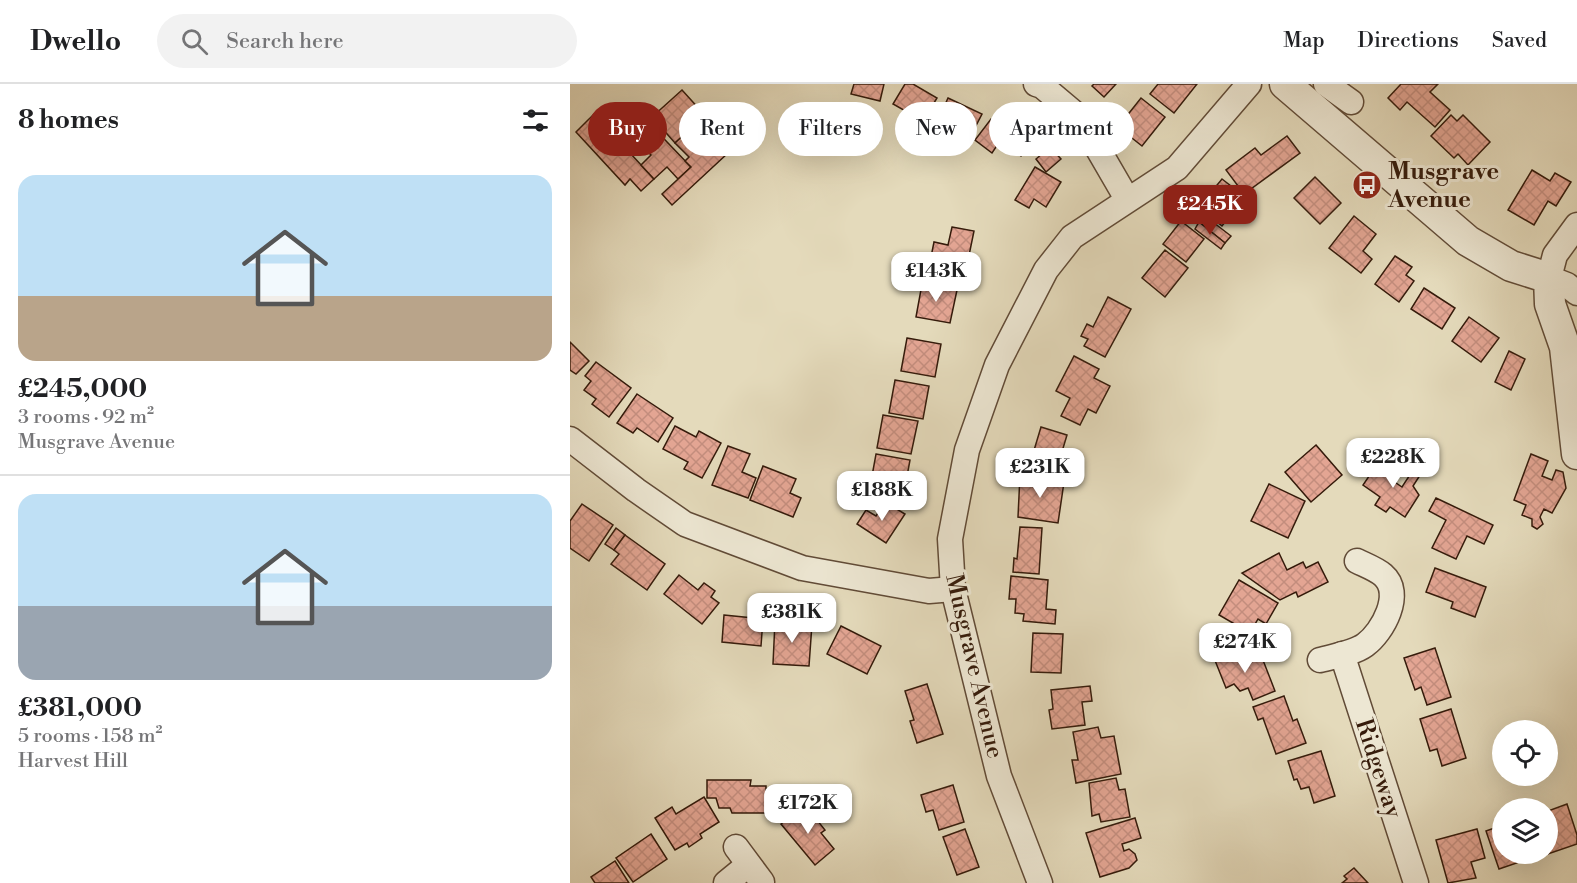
<!DOCTYPE html>
<meta charset="utf-8">
<style>
body{margin:0;font-family:"Libre Bodoni",serif;background:#f2f2f2;color:#202124;height:100vh;display:flex;flex-direction:column;font-size:22px;white-space:nowrap}
*{box-sizing:border-box;margin:0}
p{font-size:20px;color:#757577}
.icon{flex:none;width:33px;height:33px;fill:none;stroke:currentColor;stroke-width:2;stroke-linecap:round;stroke-linejoin:round}
.map{position:relative;flex:1;overflow:hidden}
.drawer{display:flex;flex-direction:column;background:#fff;width:570px}
.drawer>*{flex:none}
.guide{position:absolute;left:18px;top:18px;width:570px;height:54px;display:flex;gap:12px}
.buttons{position:absolute;left:922px;top:636px;display:grid;gap:12px}
.buttons a{display:grid;place-items:center;width:66px;height:66px;border-radius:50%;background:#fff;box-shadow:0 6px 24px #0002;font-size:30px}
.price{position:absolute;translate:-50% -51px;padding:0 14px;border-radius:12px;background:#fff;color:#222;font-size:20px;line-height:39px;filter:drop-shadow(0 2px 3px #0008)}
.price::after{content:'';position:absolute;left:50%;top:36px;width:18px;height:14px;margin-left:-9px;background:inherit;clip-path:polygon(0 0,100% 0,50% 100%)}
.price.on{background:#8f2418;color:#fff}
ul{padding:0;list-style:none}
li{display:grid;align-content:center;gap:12px;height:318px;padding:0 18px}
li+li{border-top:2px solid #e0e0e0}
li span{display:grid;place-items:center;height:186px;border-radius:18px;color:#555}
li>.icon{margin-inline-start:auto}
span .icon{width:108px;height:108px;fill:#fffc;stroke-width:1}
li b{font-size:26px}
h2{display:flex;justify-content:space-between;align-items:center;height:72px;padding:0 18px;font-size:26px}
.pill{padding:0 21px;border-radius:27px;background:#fff;box-shadow:0 6px 24px #0002;font-size:21px;line-height:54px}
.pill.on{background:#8f2418;color:#fff}
header{display:flex;align-items:center;gap:36px;box-sizing:border-box;height:84px;padding:0 30px;background:#fff;border-bottom:2px solid #e0e0e0}
header strong{font-size:28px}
nav{display:flex;gap:33px;margin-inline-start:auto;font-size:21px}
.search{width:420px;height:54px;background:#f2f2f2;display:flex;align-items:center;gap:15px;box-sizing:border-box;padding:0 21px;border-radius:33px;color:#757577;font-size:22px}
main{display:flex;flex:1;min-height:0}
.map>svg:first-child{display:block}
</style>
<header>
<strong>Dwello</strong>
<div class="search"><svg class="icon" aria-label="search" viewBox="0 0 24 24"><circle cx="10" cy="10" r="6"/><path d="M15 15l6 6"/></svg>Search here</div>
<nav><a>Map</a><a>Directions</a><a>Saved</a></nav>
</header>
<main>
<section class="drawer">
<h2>8 homes<svg class="icon" aria-label="filters" viewBox="0 0 24 24"><path d="M4 7h16M4 17h16"/><circle cx="9" cy="7" r="2"/><circle cx="15" cy="17" r="2"/></svg></h2>
<ul>
<li><span style="background:linear-gradient(#bfe0f5 65%,#b9a48a 0)"><svg class="icon" aria-label="home" viewBox="0 0 24 24"><path d="M3 11l9-7 9 7M6 9v11h12V9"/></svg></span><div><b>£245,000</b><p>3 rooms · 92 m²</p><p>Musgrave Avenue</p></div></li>
<li><span style="background:linear-gradient(#bfe0f5 60%,#9aa5b1 0)"><svg class="icon" aria-label="home" viewBox="0 0 24 24"><path d="M3 11l9-7 9 7M6 9v11h12V9"/></svg></span><div><b>£381,000</b><p>5 rooms · 158 m²</p><p>Harvest Hill</p></div></li>
</ul>
</section>
<div class="map">
<svg width="1007" height="799" viewBox="0 0 1007 799">
<defs>
<pattern id="building-cross-hatch" width="8" height="8" patternUnits="userSpaceOnUse" patternTransform="scale(1.5)"><rect width="8" height="8" fill="#e3a593"/><path d="M0 0l8 8M0 8l8-8" fill="none" stroke="#c38d7d"/></pattern>
</defs>
<rect width="100%" height="100%" fill="#e4dabb"/>
<filter id="stains"><feTurbulence type="fractalNoise" baseFrequency=".00333" numOctaves="4"/><feColorMatrix values="0 0 0 0 .2 0 0 0 0 .09 0 0 0 0 .02 0 0 0 .5 -.17"/></filter>
<radialGradient id="worn" r=".72"><stop offset=".6" stop-color="#630" stop-opacity="0"/><stop offset="1" stop-color="#630" stop-opacity=".3"/></radialGradient>
<g fill="url(#building-cross-hatch)" stroke="#351b0b" stroke-width="1.5">
<path d="M284 0H314L310 17 281 10Z"/>
<path d="M335 0H343L367 14 353 37 323 20Z"/>
<path d="M524 0H546L534 13 522 2Z"/>
<path d="M588 0H627L604 29 580 10Z"/>
<path d="M831 0H868L860 8 880 26 865 43 837 18 830 26 818 14Z"/>
<path d="M112 6 141 38 126 56 118 47 105 59 82 33Z"/>
<path d="M378 14 412 30 398 57 366 41Z"/>
<path d="M571 14 595 33 572 62 548 43Z"/>
<path d="M439 27 469 48 451 72 430 57 422 69 405 56 421 35 429 41Z"/>
<path d="M24 30 84 95 71 107 60 95 55 101 6 48Z"/>
<path d="M881 31 887 37 893 31 920 58 898 81 888 70 884 74 861 52Z"/>
<path d="M75 35 121 83 108 95 97 83 84 95 71 81 81 71 61 49Z"/>
<path d="M137 46 158 69 102 121 92 110 121 83 115 77 119 73 105 59 118 47 126 56Z"/>
<path d="M717 52 730 69 674 110 656 86 685 64 691 71Z"/>
<path d="M480 63 491 75 476 88 466 75Z"/>
<path d="M465 83 491 98 476 123 464 115 459 124 445 116Z"/>
<path d="M962 86 980 97 985 89 1001 98 986 122 978 117 964 141 938 126Z"/>
<path d="M745 93 771 119 750 140 724 114Z"/>
<path d="M652 95 675 113 652 142 629 123Z"/>
<path d="M635 132 661 152 655 159 629 138Z"/>
<path d="M784 132 806 150 793 167 802 175 791 189 759 164Z"/>
<path d="M611 137 634 155 616 178 593 160Z"/>
<path d="M629 138 655 159 651 165 625 145Z"/>
<path d="M382 143 404 147 396 186 388 184 385 199 357 193 364 158 378 161Z"/>
<path d="M595 166 618 184 595 213 572 194Z"/>
<path d="M825 172 842 183 836 191 844 197 829 218 805 200Z"/>
<path d="M352 200 387 206 380 239 346 233Z"/>
<path d="M854 204 885 224 872 245 841 225Z"/>
<path d="M538 213 561 225 535 273 514 262 518 255 511 252 517 240 523 243Z"/>
<path d="M899 233 929 254 911 278 882 257Z"/>
<path d="M337 254 371 260 365 293 331 287Z"/>
<path d="M0 258 19 277 6 290 0 286Z"/>
<path d="M939 267 955 275 941 306 925 298Z"/>
<path d="M504 272 529 285 524 294 540 302 526 329 518 325 510 341 491 332 500 314 486 307Z"/>
<path d="M26 278 61 304 39 333 22 320 26 315 14 306 21 297 15 292Z"/>
<path d="M325 296 359 302 353 335 319 329Z"/>
<path d="M67 310 103 334 88 358 67 344 63 349 47 339Z"/>
<path d="M313 331 348 337 341 370 307 364Z"/>
<path d="M105 342 126 353 129 347 151 359 132 394 114 385 118 378 93 365Z"/>
<path d="M471 343 497 351 485 391 459 383Z"/>
<path d="M746 361 772 391 741 418 715 388Z"/>
<path d="M158 362 180 370 172 388 186 394 178 414 142 401Z"/>
<path d="M306 370 340 376 334 409 300 403Z"/>
<path d="M961 370 978 377 972 392 982 396 986 386 993 388 996 404 982 429 974 425 970 433 973 440 967 445 962 442V435L952 431 956 421 944 416Z"/>
<path d="M812 373 821 379 813 390 832 403 847 380 854 385 843 402 849 411 835 433 820 423 816 428 805 421 810 413 793 401Z"/>
<path d="M193 382 226 395 220 409 231 414 223 433 180 416Z"/>
<path d="M450 391 494 398 488 439 448 433Z"/>
<path d="M699 400 735 417 718 454 681 437Z"/>
<path d="M866 414 923 441 914 460 897 452 886 475 862 464 876 436 859 427Z"/>
<path d="M315 418 335 430 316 459 287 440 296 426 306 432Z"/>
<path d="M12 420 43 441 19 477 0 464V437Z"/>
<path d="M450 443 472 444 469 490 443 488 444 474 447 475Z"/>
<path d="M46 444 55 451 44 466 35 460Z"/>
<path d="M55 451 95 480 77 506 41 480 49 470 44 466Z"/>
<path d="M709 469 717 486 733 478 736 484 748 478 758 498 728 513 726 508 710 516 672 489Z"/>
<path d="M865 484 916 503 905 533 881 524 883 518 856 508Z"/>
<path d="M109 491 128 506 134 499 145 507 141 513 149 519 132 540 94 510Z"/>
<path d="M441 492 478 496 476 525 486 526 485 540 453 537 454 530 445 529 446 515H439Z"/>
<path d="M669 496 708 519 696 540 688 535 680 549 649 531Z"/>
<path d="M154 531 193 535 191 562 152 558Z"/>
<path d="M205 537 242 540 239 582 203 580Z"/>
<path d="M271 542 311 562 297 590 257 570Z"/>
<path d="M463 549 493 550 491 589 461 588Z"/>
<path d="M670 564 675 578 691 571 705 607 683 616 678 604 670 607 664 600 656 604 644 574Z"/>
<path d="M865 564 881 613 857 621 851 603 845 606 834 574Z"/>
<path d="M357 600 373 650 347 659 340 637 344 636 335 607Z"/>
<path d="M520 602 522 617 512 618 515 641 482 645 479 626 483 625 481 606Z"/>
<path d="M714 612 723 637 727 635 736 659 706 670 693 634 688 636 683 623Z"/>
<path d="M881 625 896 674 872 682 867 665 860 667 850 635Z"/>
<path d="M528 643 531 654 544 652 551 690 506 699 502 676H508L503 648Z"/>
<path d="M751 667 765 712 744 719 739 703 731 705 727 695 724 696 718 677Z"/>
<path d="M546 694 549 706 555 705 560 733 531 738 529 730 522 732 519 699Z"/>
<path d="M137 696H181L180 702H196V729H162L160 724H149L146 714H137Z"/>
<path d="M383 701 394 738 369 746 363 726 356 728 351 711Z"/>
<path d="M134 713 149 738 130 750 132 754 119 763 117 759 105 766 85 734 102 723 106 730Z"/>
<path d="M997 720 1007 751V760L972 772V770H978V727Z"/>
<path d="M235 721 255 746 251 749 264 765 245 781 211 740Z"/>
<path d="M565 734 571 754 552 760 554 767 559 765 565 770 567 776 559 784 530 793 516 749Z"/>
<path d="M933 741V770H966L967 772 929 785 916 747Z"/>
<path d="M395 745 409 783 387 791 373 753Z"/>
<path d="M907 745 915 774 901 778 906 794 878 799 866 756Z"/>
<path d="M81 750 97 775 63 798 46 774Z"/>
<path d="M45 777 59 799H25L21 793Z"/>
<path d="M784 784 798 799H772L777 795 774 792Z"/>
</g>
<g fill="none" stroke-linecap="round" stroke-linejoin="round">
<g stroke="#614b37" stroke-width="27">
<g id="minor">
<path d="M466 0 472 2 510 34 557 115"/>
<path d="M756 0 781 18"/>
<path d="M1007 141 985 171 979 194 997 201 1007 209"/>
<path d="M0 355 66 406 115 440 232 484 359 507 383 505"/>
<path d="M772 570 846 799"/>
<path d="M750 576C764 572 784 569 795 561 813 548 834 509 813 491 806 485 795 481 787 477"/>
<path d="M166 763 192 798"/>
<path d="M156 799 178 781"/>
<path d="M470 799 429 692 383 505 380 455 397 366 427 281 476 186 502 153 607 84 679 0"/>
</g>
</g>
<g stroke="#614b37" stroke-width="33">
<path id="tertiary" d="M715 0 898 157 941 182 979 194 980 220 995 263 1007 370"/>
</g>
<use href="#minor" stroke="#ede7d3" stroke-width="24"/>
<use href="#tertiary" stroke="#ede7d3" stroke-width="30"/>
</g>
<defs>
<g id="bus-disc" transform="scale(1.5)"><circle r="9.5" fill="#8f2418" stroke="#ede7d3"/><path d="M-5-6H5V4H4V6H2V4H-2V6H-4V4H-5ZM-3.5-4V0h7V-4ZM-3.5 1.2v1.5H-2V1.2ZM2 1.2v1.5H3.5V1.2Z" fill="#fff"/></g>
</defs>
<g fill-rule="evenodd">
<use href="#bus-disc" x="797" y="101"/>
</g>
<g text-anchor="middle" stroke-width="6" stroke-linejoin="round" paint-order="stroke">
<g font-size="24" font-weight="bold" fill="#351b0b" stroke="#ede7d3" text-anchor="start">
<text x="818" y="95">Musgrave<tspan x="818" dy="28">Avenue</tspan></text>
</g>
<g font-size="24" fill="#351b0b" stroke="#ede7d3">
<text transform="translate(405 582) rotate(77)" y="8">Musgrave Avenue</text>
<text transform="translate(809 684) rotate(72)" y="8">Ridgeway</text>
</g>
</g>
<rect width="100%" height="100%" filter="url(#stains)"/>
<rect width="100%" height="100%" fill="url(#worn)"/>
</svg>
<div class="buttons">
<a><svg class="icon" aria-label="locate" viewBox="0 0 24 24"><circle cx="12" cy="12" r="6"/><path d="M12 2v4M12 18v4M2 12h4M18 12h4"/></svg></a>
<a><svg class="icon" aria-label="layers" viewBox="0 0 24 24"><path d="M12 4l9 5-9 5-9-5zM3 14l9 5 9-5"/></svg></a>
</div>
<b class="price on" style="left:640px;top:152px">£245K</b>
<b class="price" style="left:366px;top:219px">£143K</b>
<b class="price" style="left:823px;top:405px">£228K</b>
<b class="price" style="left:470px;top:415px">£231K</b>
<b class="price" style="left:312px;top:438px">£188K</b>
<b class="price" style="left:222px;top:560px">£381K</b>
<b class="price" style="left:675px;top:590px">£274K</b>
<b class="price" style="left:238px;top:751px">£172K</b>
<div class="guide">
<a class="pill on">Buy</a>
<a class="pill">Rent</a>
<a class="pill">Filters</a>
<a class="pill">New</a>
<a class="pill">Apartment</a>
</div>
</div>
</main>
